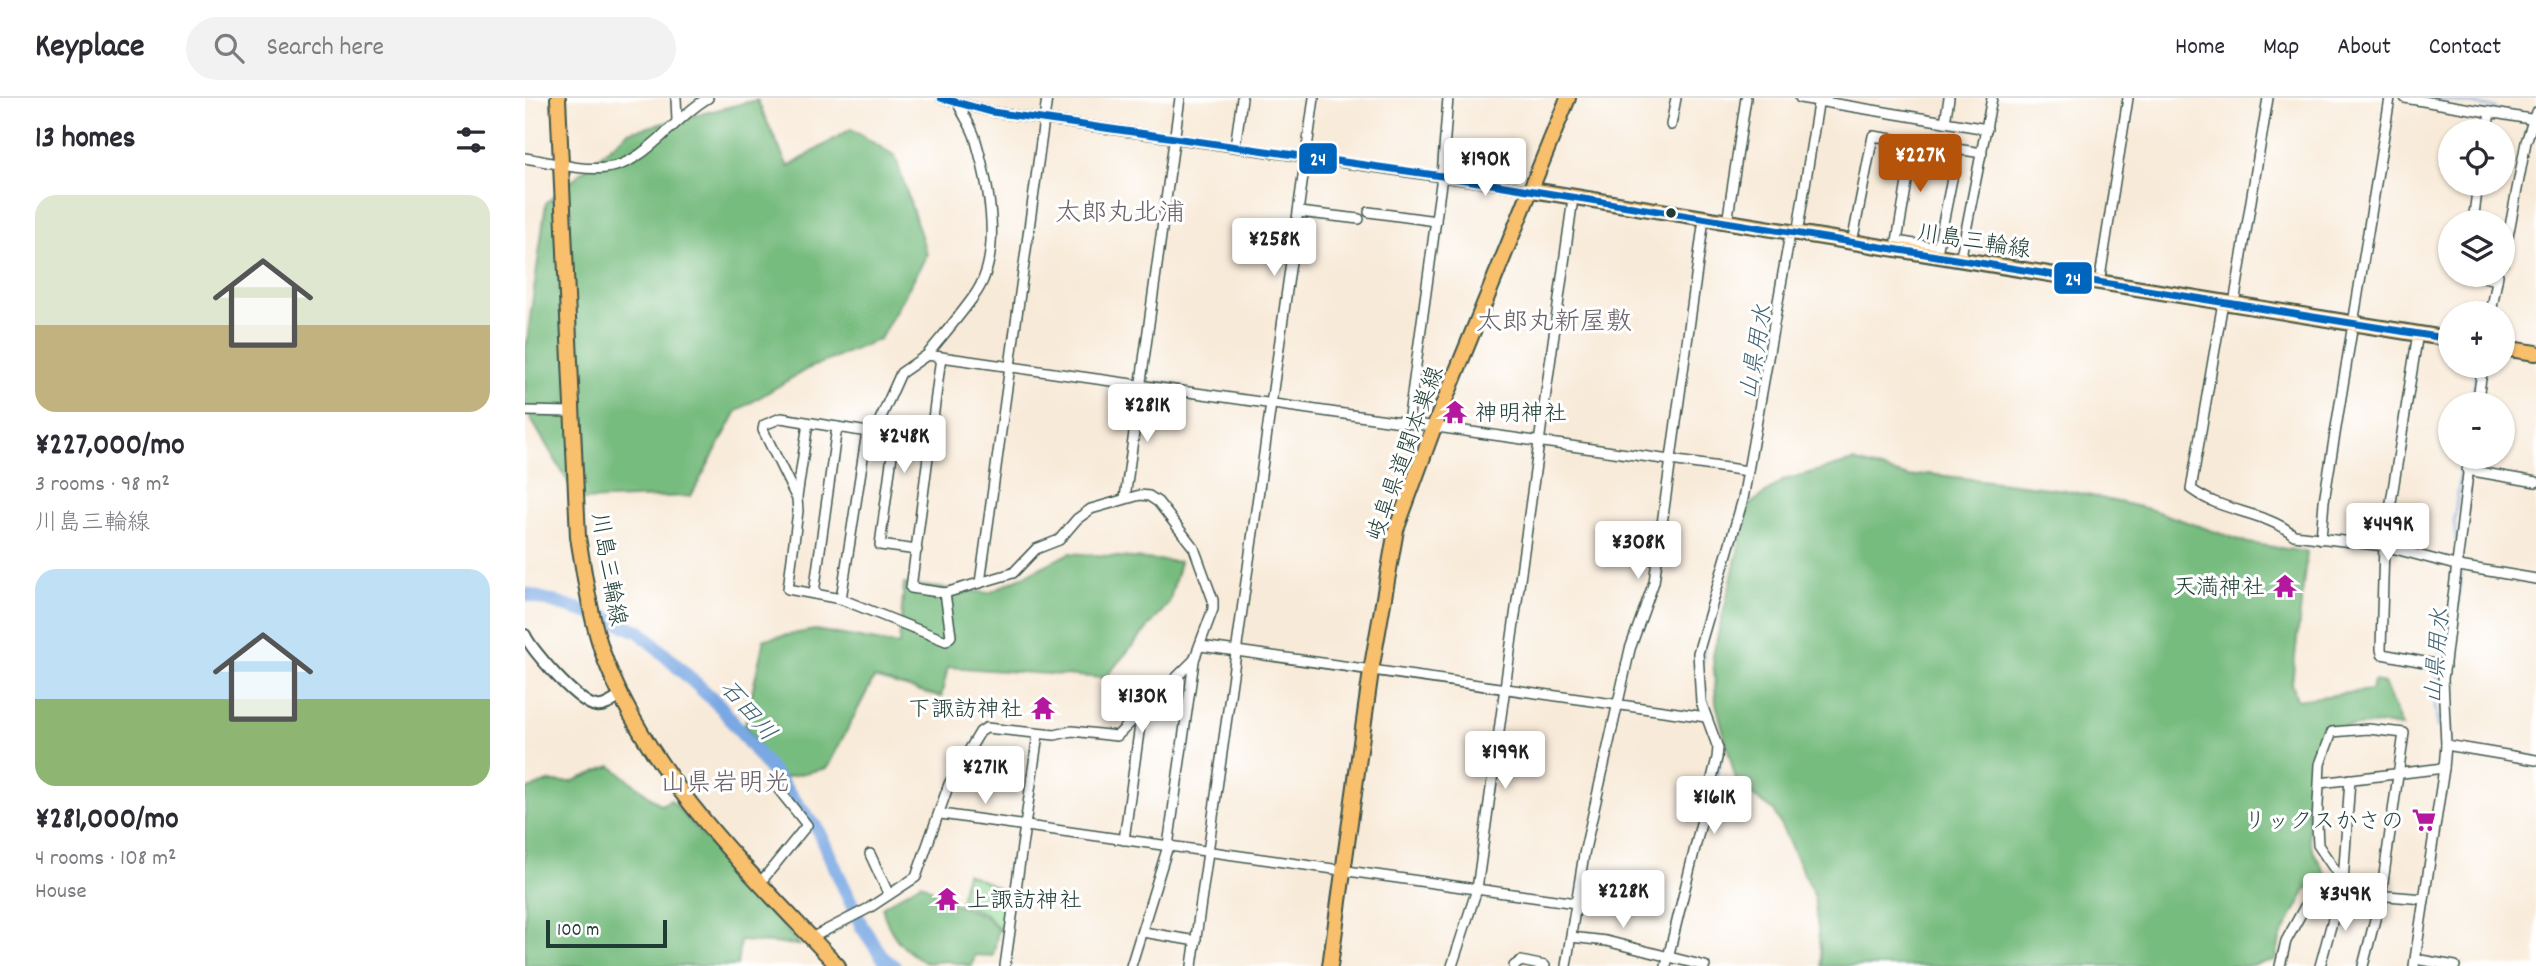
<!DOCTYPE html>
<meta charset="utf-8">
<style>
body{margin:0;font-family:Dekko,"Klee One",sans-serif;background:#f2f2f3;color:#2b2b33;height:100vh;display:flex;flex-direction:column;font-size:26px;white-space:nowrap}
*{box-sizing:border-box;margin:0}
p{font-size:23px;color:#7c7c81}
.icon{flex:none;width:38px;height:38px;fill:none;stroke:currentColor;stroke-width:2;stroke-linecap:round;stroke-linejoin:round}
.map{position:relative;flex:1;overflow:hidden}
.drawer{display:flex;flex-direction:column;background:#fff;width:525px}
.drawer>*{flex:none}
.controls{position:absolute;left:1913px;top:21px;display:grid;gap:14px}
.controls a{display:grid;place-items:center;width:77px;height:77px;border-radius:50%;background:#fff;box-shadow:0 2px 5px #0004;font-size:35px}
.scale{position:absolute;left:21px;bottom:18px;width:121px;box-sizing:border-box;padding-left:7px;border:4px solid #1f3d34;border-top:0;font-size:19px;line-height:24px;white-space:nowrap;color:#1f3d34;-webkit-text-stroke:5px #fff;paint-order:stroke}
.price{position:absolute;translate:-50% -60px;padding:0 16px;border-radius:7px;background:#fff;color:#222;font-size:23px;line-height:46px;filter:drop-shadow(0 2px 4px #0008)}
.price::after{content:'';position:absolute;left:50%;top:42px;width:21px;height:16px;margin-left:-10px;background:inherit;clip-path:polygon(0 0,100% 0,50% 100%)}
.price.current{background:#b45309;color:#fff}
ul{padding:0;list-style:none}
li{display:grid;align-content:center;gap:14px;height:371px;padding:0 35px}
li span{display:grid;place-items:center;height:217px;border-radius:21px;color:#555}
li>.icon{margin-inline-start:auto}
span .icon{width:126px;height:126px;fill:#fffc;stroke-width:1}
li b{font-size:30px}
h2{display:flex;justify-content:space-between;align-items:center;height:84px;padding:0 35px;font-size:30px}
header{display:flex;align-items:center;gap:42px;box-sizing:border-box;height:98px;padding:0 35px;background:#fff;border-bottom:2px solid #e1e1e2}
header strong{font-size:33px}
nav{display:flex;gap:38px;margin-inline-start:auto;font-size:24px}
.search{width:490px;height:63px;background:#f2f2f3;display:flex;align-items:center;gap:18px;box-sizing:border-box;padding:0 24px;border-radius:38px;color:#7c7c81;font-size:26px}
main{display:flex;flex:1;min-height:0}
.map>svg:first-child{display:block}
</style>
<header>
<strong>Keyplace</strong>
<div class="search"><svg class="icon" aria-label="search" viewBox="0 0 24 24"><circle cx="10" cy="10" r="6"/><path d="M15 15l6 6"/></svg>Search here</div>
<nav><a>Home</a><a>Map</a><a>About</a><a>Contact</a></nav>
</header>
<main>
<section class="drawer">
<h2>13 homes<svg class="icon" aria-label="filters" viewBox="0 0 24 24"><path d="M4 7h16M4 17h16"/><circle cx="9" cy="7" r="2"/><circle cx="15" cy="17" r="2"/></svg></h2>
<ul>
<li><span style="background:linear-gradient(#dfe7d0 60%,#c2b280 0)"><svg class="icon" aria-label="home" viewBox="0 0 24 24"><path d="M3 11l9-7 9 7M6 9v11h12V9"/></svg></span><div><b>¥227,000/mo</b><p>3 rooms · 98 m²</p><p>川島三輪線</p></div></li>
<li><span style="background:linear-gradient(#bfe0f5 60%,#8fb573 0)"><svg class="icon" aria-label="home" viewBox="0 0 24 24"><path d="M3 11l9-7 9 7M6 9v11h12V9"/></svg></span><div><b>¥281,000/mo</b><p>4 rooms · 108 m²</p><p>House</p></div></li>
</ul>
</section>
<div class="map">
<svg width="2011" height="868" viewBox="0 0 2011 868">
<rect width="100%" height="100%" fill="#fff"/>
<filter id="ink" filterUnits="userSpaceOnUse"><feTurbulence type="fractalNoise" baseFrequency=".0143" numOctaves="2"/><feDisplacementMap in="SourceGraphic" scale="14" xChannelSelector="R" yChannelSelector="G"/><feConvolveMatrix kernelMatrix="1 2 1 2 8 2 1 2 1" color-interpolation-filters="sRGB"/></filter>
<filter id="wash" filterUnits="userSpaceOnUse"><feTurbulence type="fractalNoise" baseFrequency=".00686" numOctaves="4" result="noise"/><feDisplacementMap in="SourceGraphic" scale="28" xChannelSelector="R" yChannelSelector="G"/><feGaussianBlur stdDeviation="1.57" result="paint"/><feColorMatrix in="noise" values="0 0 0 0 0 0 0 0 0 0 0 0 0 0 0 0 0 1.4 0 .05"/><feComposite in="paint" operator="in"/></filter>
<g filter="url(#wash)">
<rect width="100%" height="100%" fill="#f8ead8"/>
<path fill="#94dc96" stroke="#5a8c65" stroke-width="2" d="M441 775 486 795 481 833 475 832 461 816 435 805Z"/>
<g fill="#77bc7f" stroke="#4b7c5a" stroke-width="2">
<path d="M232 2 263 69 326 31 370 58 402 157 355 241 282 271 212 313 166 398 54 402 0 311V257L21 105 103 34Z"/>
<path d="M1328 363 1384 379 1404 376 1540 392 1624 411 1723 445 1782 454 1767 585 1772 602 1846 592 1849 583 1859 585 1877 629 1855 626 1800 631C1789 655 1777 726 1787 750 1793 763 1801 776 1807 789L1782 790 1755 841 1751 862 1722 868H1297L1289 798 1249 713 1212 686 1191 605 1188 557 1224 407 1259 382Z"/>
<path d="M545 455 655 464 644 505 580 580 423 569 416 599 349 580 302 670 257 680 220 627 239 541 290 532 374 547 379 486 464 495Z"/>
<path d="M86 668 136 707 146 702 275 847 215 843 212 868H0V692L23 684H46Z"/>
<path d="M396 785 432 807 460 818 473 832 468 858 450 857 447 868 421 863 401 865C377 851 364 837 357 809Z"/>
</g>
<g fill="none" stroke-linecap="round" stroke-linejoin="round">
<g stroke="#79a8e3" stroke-width="2.5">
<path d="M1910 0 1970 10"/>
<path d="M1946 306 1953 268"/>
<path d="M1931 443 1929 422 1938 359"/>
<path d="M1209 449 1213 435"/>
<path d="M1178 563 1179 549"/>
<path d="M1914 563 1921 521"/>
<path d="M1179 587 1185 616"/>
<path d="M1923 597 1936 475"/>
<path d="M1924 620 1926 644"/>
<path d="M1188 623 1191 633"/>
<path d="M1913 630 1910 606 1913 574"/>
<path d="M1183 714 1197 656"/>
</g>
<path stroke="#79a8e3" stroke-width="14" d="M0 496 83 520 115 534 195 608 293 732 337 829 359 861 369 868"/>
</g>
</g>
<g filter="url(#ink)">
<g fill="none" stroke-linecap="round" stroke-linejoin="round">
<g stroke="#40574d" stroke-width="12">
<g id="minor">
<path d="M151 0 152 23"/>
<path d="M416 0 467 14 1007 92"/>
<path d="M1275 0 1462 31"/>
<path d="M1880 0 2011 22"/>
<path d="M1420 24 1424 0"/>
<path d="M1146 27 1151 0"/>
<path d="M1962 33 1965 14"/>
<path d="M1389 43 1372 143 1413 150 1433 51"/>
<path d="M710 49 717 0"/>
<path d="M0 60C26 64 54 73 81 70 121 66 149 19 183 0"/>
<path d="M774 114 834 121"/>
<path d="M844 114 911 123"/>
<path d="M1948 124 1953 86"/>
<path d="M1202 125 1221 0"/>
<path d="M1272 137 1294 0"/>
<path d="M1327 145 1348 38 1457 55"/>
<path d="M1435 163 1467 0"/>
<path d="M1978 165 2001 44 2011 14"/>
<path d="M1949 177 1972 182"/>
<path d="M1574 186 1603 0"/>
<path d="M1698 204 1666 391C1698 415 1740 413 1769 437L1859 448 1934 468 2011 481"/>
<path d="M1709 206 1743 0"/>
<path d="M1966 215 1973 177"/>
<path d="M1893 235 1859 448 1856 551 1857 556 1920 568"/>
<path d="M402 257C418 237 435 218 449 198 479 157 464 88 451 43 448 29 438 18 433 5"/>
<path d="M416 259 386 490 420 495"/>
<path d="M1952 306 1958 268"/>
<path d="M0 313 46 314"/>
<path d="M883 325 917 78 923 0"/>
<path d="M349 335 367 338 369 342 355 447 392 452"/>
<path d="M1942 372 2011 384"/>
<path d="M272 399 283 325"/>
<path d="M600 400 655 0"/>
<path d="M1796 441 1799 403 1865 0"/>
<path d="M455 485 522 0"/>
<path d="M289 495 312 329"/>
<path d="M316 501 342 334"/>
<path d="M676 548 1181 619"/>
<path d="M1921 647 2011 662"/>
<path d="M1795 685 1919 670"/>
<path d="M416 716 1051 805"/>
<path d="M599 742 615 627"/>
<path d="M345 756 363 795"/>
<path d="M1818 784 1793 747 1792 726 1795 666 1807 634 1843 631 1879 635 1856 798 1838 868"/>
<path d="M235 785 282 727 254 692"/>
<path d="M618 834 671 843"/>
<path d="M1046 839 1081 843 1180 868"/>
<path d="M286 840 344 810 391 779 424 686 455 634 461 630 530 637 547 633 592 638 669 562 688 511V502L669 450 633 404 624 398 615 397 566 411 552 421 534 442 511 451 488 475 420 495 426 538 421 543 316 501 263 491 273 413 272 401 238 332 239 327 256 320 349 335 376 275 402 257 1223 373"/>
<path d="M1890 861 1930 868"/>
<path d="M480 868 513 636"/>
<path d="M606 868 643 748 669 563"/>
<path d="M667 868 789 0"/>
<path d="M927 868 952 791 1048 100"/>
<path d="M989 868 996 863 1020 868"/>
<path d="M1041 868 1059 756 1105 551 1129 484 1179 121"/>
<path d="M1141 868 1192 660 1193 650 1176 604 1173 555 1218 401 1265 136"/>
<path d="M1755 868 1761 843 1789 792 1899 801"/>
<path d="M1795 868 1818 784 1825 681"/>
<path d="M1889 868 1919 670 1921 647 1918 581 1945 359"/>
</g>
</g>
<g stroke="#40574d" stroke-width="14">
<path id="tertiary" d="M0 537C7 553 53 605 71 608 79 610 89 602 96 598"/>
</g>
<g stroke="#40574d" stroke-width="18">
<g id="primary">
<path d="M33 0 53 439C60 481 66 524 81 564 129 685 226 775 313 868"/>
<path d="M1007 92 1925 241"/>
<path d="M1978 250 2011 255"/>
<path d="M805 868 846 573 871 432 909 329 1043 0"/>
</g>
</g>
<use href="#minor" stroke="#fff" stroke-width="9"/>
<use href="#tertiary" stroke="#fff" stroke-width="10"/>
<use href="#primary" stroke="#f8bf6c" stroke-width="14"/>
<g stroke="#fff" stroke-width="12">
<path id="bus-1" d="M416 0 467 14 917 78 1925 241"/>
</g>
<use href="#bus-1" stroke="#0065bd" stroke-width="7"/>
</g>
</g>
<defs>
<g id="temple-bare" transform="scale(1.89)"><path d="M0-6L5-2H3V0L6.5 2.5H4V6H1.5V3h-3V6H-4V2.5H-6.5L-3 0V-2H-5Z" fill="#b5179e" stroke="#fff" stroke-width="2.5" paint-order="stroke"/></g>
<g id="supermarket-bare" transform="scale(1.89)"><path d="M-6-5.5h2.5l.6 2H6L4.5 2H-2.5L-4.4-4H-6ZM-1.5 3.2a1.3 1.3 0 1 0 .1 0ZM3 3.2a1.3 1.3 0 1 0 .1 0Z" fill="#b5179e" stroke="#fff" stroke-width="2.5" paint-order="stroke"/></g>
</defs>
<g fill-rule="evenodd">
<use href="#temple-bare" x="930" y="314"/>
<use href="#temple-bare" x="1760" y="488"/>
<use href="#temple-bare" x="518" y="610"/>
<use href="#supermarket-bare" x="1899" y="722"/>
<use href="#temple-bare" x="422" y="801"/>
</g>
<circle fill="#1f3d34" stroke="#fff" stroke-width="2.5" cx="1146" cy="115" r="6"/>
<g text-anchor="middle" stroke-width="6" stroke-linejoin="round" paint-order="stroke">
<g font-size="23" fill="#1f3d34" stroke="#fff">
<text transform="translate(1449 142) rotate(9)" y="8">川島三輪線</text>
<text transform="translate(879 355) rotate(-70)" y="8">岐阜県道関本巣線</text>
<text transform="translate(85 471) rotate(80)" y="8">川島三輪線</text>
</g>
<g font-size="23" fill="#1f3d34" stroke="#fff" text-anchor="end">
<text x="950" y="322" text-anchor="start">神明神社</text>
<text x="1740" y="496">天満神社</text>
<text x="498" y="618">下諏訪神社</text>
<text x="1879" y="730">リックスかさの</text>
<text x="442" y="809" text-anchor="start">上諏訪神社</text>
</g>
<g font-size="24" font-style="italic" fill="#3e6271" stroke="#fff">
<text transform="translate(1230 254) rotate(-80)" y="8">山県用水</text>
<text transform="translate(1911 558) rotate(-85)" y="8">山県用水</text>
<text transform="translate(224 612) rotate(49)" y="8">石田川</text>
</g>
<g font-size="26" fill="#696166" stroke="#fff">
<text x="595" y="122">太郎丸北浦</text>
<text x="1029" y="231">太郎丸新屋敷</text>
<text x="200" y="692">山県岩明光</text>
</g>
</g>
<g stroke="#fff" stroke-width="2.5">
<rect x="773" y="44" width="40" height="33" rx="7" fill="#0065bd"/>
<rect x="1528" y="163" width="40" height="34" rx="7" fill="#0065bd"/>
</g>
<g font-size="19" text-anchor="middle" font-weight="bold" fill="#fff">
<text x="793" y="67">24</text>
<text x="1548" y="187">24</text>
</g>
</svg>
<div class="controls">
<a><svg class="icon" aria-label="locate" viewBox="0 0 24 24"><circle cx="12" cy="12" r="6"/><path d="M12 2v4M12 18v4M2 12h4M18 12h4"/></svg></a>
<a><svg class="icon" aria-label="layers" viewBox="0 0 24 24"><path d="M12 4l9 5-9 5-9-5zM3 14l9 5 9-5"/></svg></a>
<a>+</a>
<a>−</a>
</div>
<div class="scale">100 m</div>
<b class="price current" style="left:1395px;top:96px">¥227K</b>
<b class="price" style="left:960px;top:100px">¥190K</b>
<b class="price" style="left:749px;top:180px">¥258K</b>
<b class="price" style="left:622px;top:346px">¥281K</b>
<b class="price" style="left:379px;top:377px">¥248K</b>
<b class="price" style="left:1863px;top:465px">¥449K</b>
<b class="price" style="left:1113px;top:483px">¥308K</b>
<b class="price" style="left:617px;top:637px">¥130K</b>
<b class="price" style="left:980px;top:693px">¥199K</b>
<b class="price" style="left:460px;top:708px">¥271K</b>
<b class="price" style="left:1189px;top:738px">¥161K</b>
<b class="price" style="left:1098px;top:832px">¥228K</b>
<b class="price" style="left:1820px;top:835px">¥349K</b>
</div>
</main>
